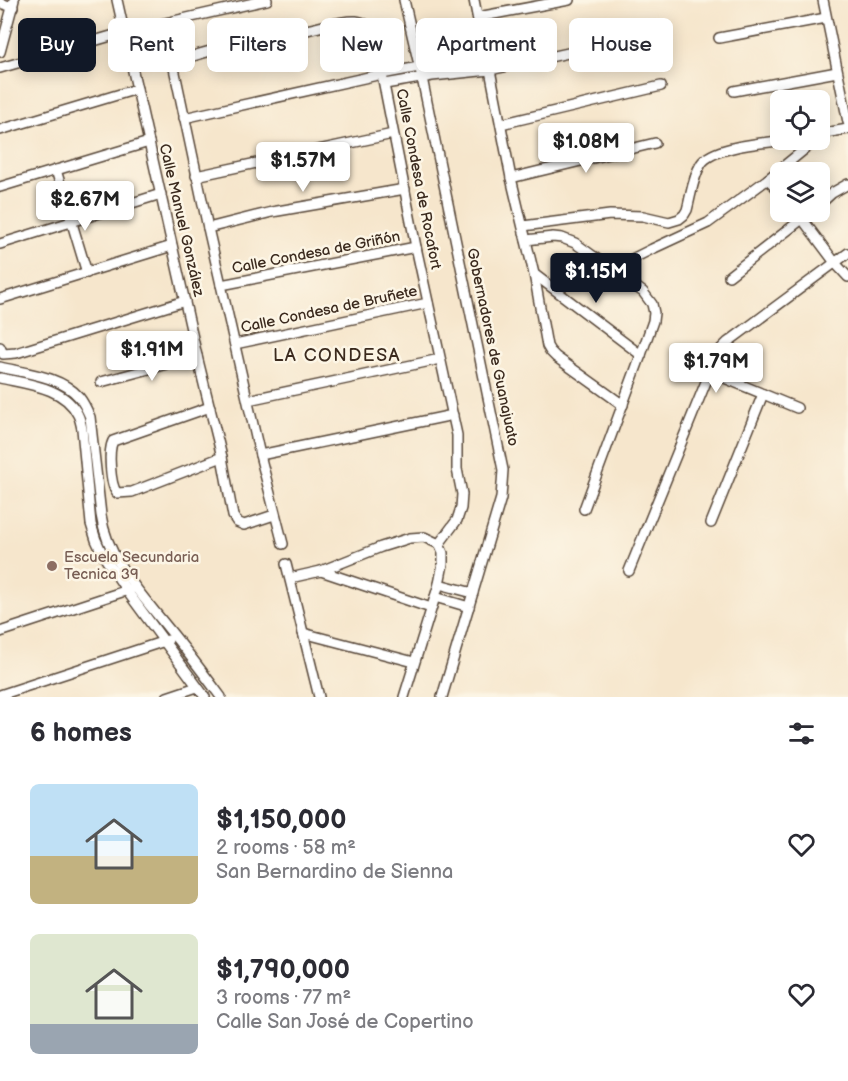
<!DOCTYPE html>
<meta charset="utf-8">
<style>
body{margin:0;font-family:"Balsamiq Sans",sans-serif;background:#f7f7f7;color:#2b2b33;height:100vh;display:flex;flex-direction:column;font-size:22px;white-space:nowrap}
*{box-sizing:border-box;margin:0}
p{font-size:20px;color:#7c7c81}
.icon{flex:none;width:33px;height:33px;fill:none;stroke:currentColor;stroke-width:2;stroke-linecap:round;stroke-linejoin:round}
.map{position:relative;height:697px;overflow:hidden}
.side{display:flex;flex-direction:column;background:#fff;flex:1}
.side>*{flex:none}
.hud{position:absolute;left:18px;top:18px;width:813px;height:54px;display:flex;gap:12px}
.fabs{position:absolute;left:770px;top:90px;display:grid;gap:12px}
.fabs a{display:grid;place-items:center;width:60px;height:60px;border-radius:9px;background:#fff;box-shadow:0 3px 15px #0003;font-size:30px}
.price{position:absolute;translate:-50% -51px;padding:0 14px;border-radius:6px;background:#fff;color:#222;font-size:20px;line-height:39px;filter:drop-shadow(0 2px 3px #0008)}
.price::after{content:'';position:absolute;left:50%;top:36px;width:18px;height:14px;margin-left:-9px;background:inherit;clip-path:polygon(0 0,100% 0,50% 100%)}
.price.active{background:#111827;color:#fff}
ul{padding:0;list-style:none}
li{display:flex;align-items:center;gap:18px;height:150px;padding:0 30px}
li span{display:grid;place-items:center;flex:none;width:168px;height:120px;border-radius:9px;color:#555}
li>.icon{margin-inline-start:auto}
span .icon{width:72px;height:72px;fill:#fffc;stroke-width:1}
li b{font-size:26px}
h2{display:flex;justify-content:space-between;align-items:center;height:72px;padding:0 30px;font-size:26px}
.pill{padding:0 21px;border-radius:9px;background:#fff;box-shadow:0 3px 15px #0003;font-size:21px;line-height:54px}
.pill.active{background:#111827;color:#fff}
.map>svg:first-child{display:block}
</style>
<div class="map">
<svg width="848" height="697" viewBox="0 0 848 697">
<rect width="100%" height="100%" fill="#fcf5e5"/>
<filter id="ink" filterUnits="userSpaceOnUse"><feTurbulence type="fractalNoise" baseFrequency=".0167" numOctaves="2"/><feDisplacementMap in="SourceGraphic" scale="12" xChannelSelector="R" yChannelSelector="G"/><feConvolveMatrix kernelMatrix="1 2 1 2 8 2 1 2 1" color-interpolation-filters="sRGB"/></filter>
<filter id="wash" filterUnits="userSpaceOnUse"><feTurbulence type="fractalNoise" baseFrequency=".008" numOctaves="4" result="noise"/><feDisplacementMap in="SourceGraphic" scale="24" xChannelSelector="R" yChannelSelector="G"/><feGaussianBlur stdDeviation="1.35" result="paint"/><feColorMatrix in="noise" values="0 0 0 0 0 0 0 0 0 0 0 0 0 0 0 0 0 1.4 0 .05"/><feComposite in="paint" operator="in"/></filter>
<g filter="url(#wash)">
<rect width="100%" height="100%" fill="#f6e6cc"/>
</g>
<g filter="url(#ink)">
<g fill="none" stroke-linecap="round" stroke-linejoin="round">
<g stroke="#574638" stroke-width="12">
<g id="street">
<path d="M117 0 197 356 222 457 233 516 237 522 244 525 274 515"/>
<path d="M404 0 422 78 503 470 501 498 442 697"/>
<path d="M474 0 482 41 490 70 511 178 534 274 547 346 550 351 556 357 623 405"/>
<path d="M823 0 848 122"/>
<path d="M0 3 13 7"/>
<path d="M478 17 569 0"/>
<path d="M719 38 826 18"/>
<path d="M0 52 14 0"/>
<path d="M0 68 125 32 267 0"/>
<path d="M385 84 432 76 490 70 628 40"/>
<path d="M734 91 837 72"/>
<path d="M184 118 382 74 419 67"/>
<path d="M501 124 661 86"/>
<path d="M0 130 137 89"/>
<path d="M819 134 848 129"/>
<path d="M56 170 87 273"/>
<path d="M196 176 393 134"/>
<path d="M511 178 655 143"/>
<path d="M768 179 780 192"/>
<path d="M0 187 149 142"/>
<path d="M819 205 832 193 848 184"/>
<path d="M797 212 836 264 848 277"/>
<path d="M523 226 610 215 643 216 669 222 679 219 684 215 687 210C691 195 693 177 701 164 712 146 765 143 786 140"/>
<path d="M208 228 272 212 405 189"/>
<path d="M526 240 553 237 562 238 575 243 643 292 652 304 654 313 653 321 641 355 584 509"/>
<path d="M0 244 161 194"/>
<path d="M612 269 652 249 708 223 768 179 816 140"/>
<path d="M534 274 641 355"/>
<path d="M729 276 811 212"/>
<path d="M221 285 416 247"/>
<path d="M0 299 172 246"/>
<path d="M235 344 428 303"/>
<path d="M0 347 3 354 16 353 185 301"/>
<path d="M0 367C25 373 61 376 79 397 84 403 87 410 90 417L101 515C107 559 141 594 168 628 186 650 204 674 221 697"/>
<path d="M710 372 797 408"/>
<path d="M0 378C27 384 65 387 78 415 80 419 81 424 82 429L91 524 96 540 103 555 127 591 205 697"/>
<path d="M101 382 197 356"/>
<path d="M248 400 440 359"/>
<path d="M210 407 113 441C108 450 110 485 117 493L132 492 222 457"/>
<path d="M260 455 453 415"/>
<path d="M711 523 763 394"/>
<path d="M283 544 260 455 208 228 174 68 177 61 181 60C221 46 264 39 306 30 322 27 340 20 356 21 365 22 369 27 374 34L416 247 457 435V469L462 494 461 508 457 520 439 544 443 553V564L439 584 404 697"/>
<path d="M286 564 319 697"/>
<path d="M321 571 431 608"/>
<path d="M629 571 710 372 721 349 728 342 848 253"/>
<path d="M290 578 321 571 381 547 410 538 424 537 439 544"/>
<path d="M439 584 473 593"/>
<path d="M435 597 469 607"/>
<path d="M0 632 131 589"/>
<path d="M303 633 414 662"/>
<path d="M0 695 168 640"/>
<path d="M167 697 197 687"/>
</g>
</g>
<use href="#street" stroke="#fff" stroke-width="9"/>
</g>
</g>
<circle fill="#8d6e63" stroke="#fcf5e5" stroke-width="2" cx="52" cy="566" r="6"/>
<g text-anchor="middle" stroke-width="5" stroke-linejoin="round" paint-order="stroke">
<g font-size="15" fill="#3b2a1e" stroke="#fcf5e5">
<text transform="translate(419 179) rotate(79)" y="5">Calle Condesa de Rocafort</text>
<text transform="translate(182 220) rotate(77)" y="5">Calle Manuel González</text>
<text transform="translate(316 252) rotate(-11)" y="5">Calle Condesa de Griñón</text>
<text transform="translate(329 309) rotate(-12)" y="5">Calle Condesa de Bruñete</text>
<text transform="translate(493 347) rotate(78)" y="5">Gobernadores de Guanajuato</text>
</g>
<g font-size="15" fill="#785e54" stroke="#fcf5e5" text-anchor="start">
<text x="64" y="562">Escuela Secundaria<tspan x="64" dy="17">Tecnica 39</tspan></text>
</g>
<g font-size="18" letter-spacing="1.5" fill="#3b2a1e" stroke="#fcf5e5">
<text x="337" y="361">LA CONDESA</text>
</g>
</g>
</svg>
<div class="fabs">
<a><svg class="icon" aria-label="locate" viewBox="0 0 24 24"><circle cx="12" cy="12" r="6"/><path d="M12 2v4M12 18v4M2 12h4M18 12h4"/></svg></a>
<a><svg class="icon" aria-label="layers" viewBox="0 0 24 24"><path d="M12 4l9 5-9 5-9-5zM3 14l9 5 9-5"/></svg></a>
</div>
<b class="price" style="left:586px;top:174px">$1.08M</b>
<b class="price" style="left:303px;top:193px">$1.57M</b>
<b class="price" style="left:85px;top:232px">$2.67M</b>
<b class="price active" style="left:596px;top:304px">$1.15M</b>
<b class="price" style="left:152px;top:382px">$1.91M</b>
<b class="price" style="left:716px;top:394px">$1.79M</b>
<div class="hud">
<a class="pill active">Buy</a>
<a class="pill">Rent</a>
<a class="pill">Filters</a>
<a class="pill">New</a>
<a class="pill">Apartment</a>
<a class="pill">House</a>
</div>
</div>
<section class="side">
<h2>6 homes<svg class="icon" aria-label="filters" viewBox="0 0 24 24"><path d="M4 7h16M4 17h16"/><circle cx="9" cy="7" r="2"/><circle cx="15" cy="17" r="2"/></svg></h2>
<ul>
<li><span style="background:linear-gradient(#bfe0f5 60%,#c2b280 0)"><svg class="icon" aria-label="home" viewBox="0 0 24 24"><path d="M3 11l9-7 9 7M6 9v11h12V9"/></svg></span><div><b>$1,150,000</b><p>2 rooms · 58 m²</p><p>San Bernardino de Sienna</p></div><svg class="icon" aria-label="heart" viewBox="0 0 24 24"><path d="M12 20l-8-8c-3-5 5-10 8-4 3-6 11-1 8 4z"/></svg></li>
<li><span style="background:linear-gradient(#dfe7d0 75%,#9aa5b1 0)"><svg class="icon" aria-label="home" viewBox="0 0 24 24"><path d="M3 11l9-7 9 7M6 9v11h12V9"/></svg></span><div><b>$1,790,000</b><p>3 rooms · 77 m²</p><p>Calle San José de Copertino</p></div><svg class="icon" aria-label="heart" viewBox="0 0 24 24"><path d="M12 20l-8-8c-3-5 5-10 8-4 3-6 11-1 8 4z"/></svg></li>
</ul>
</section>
